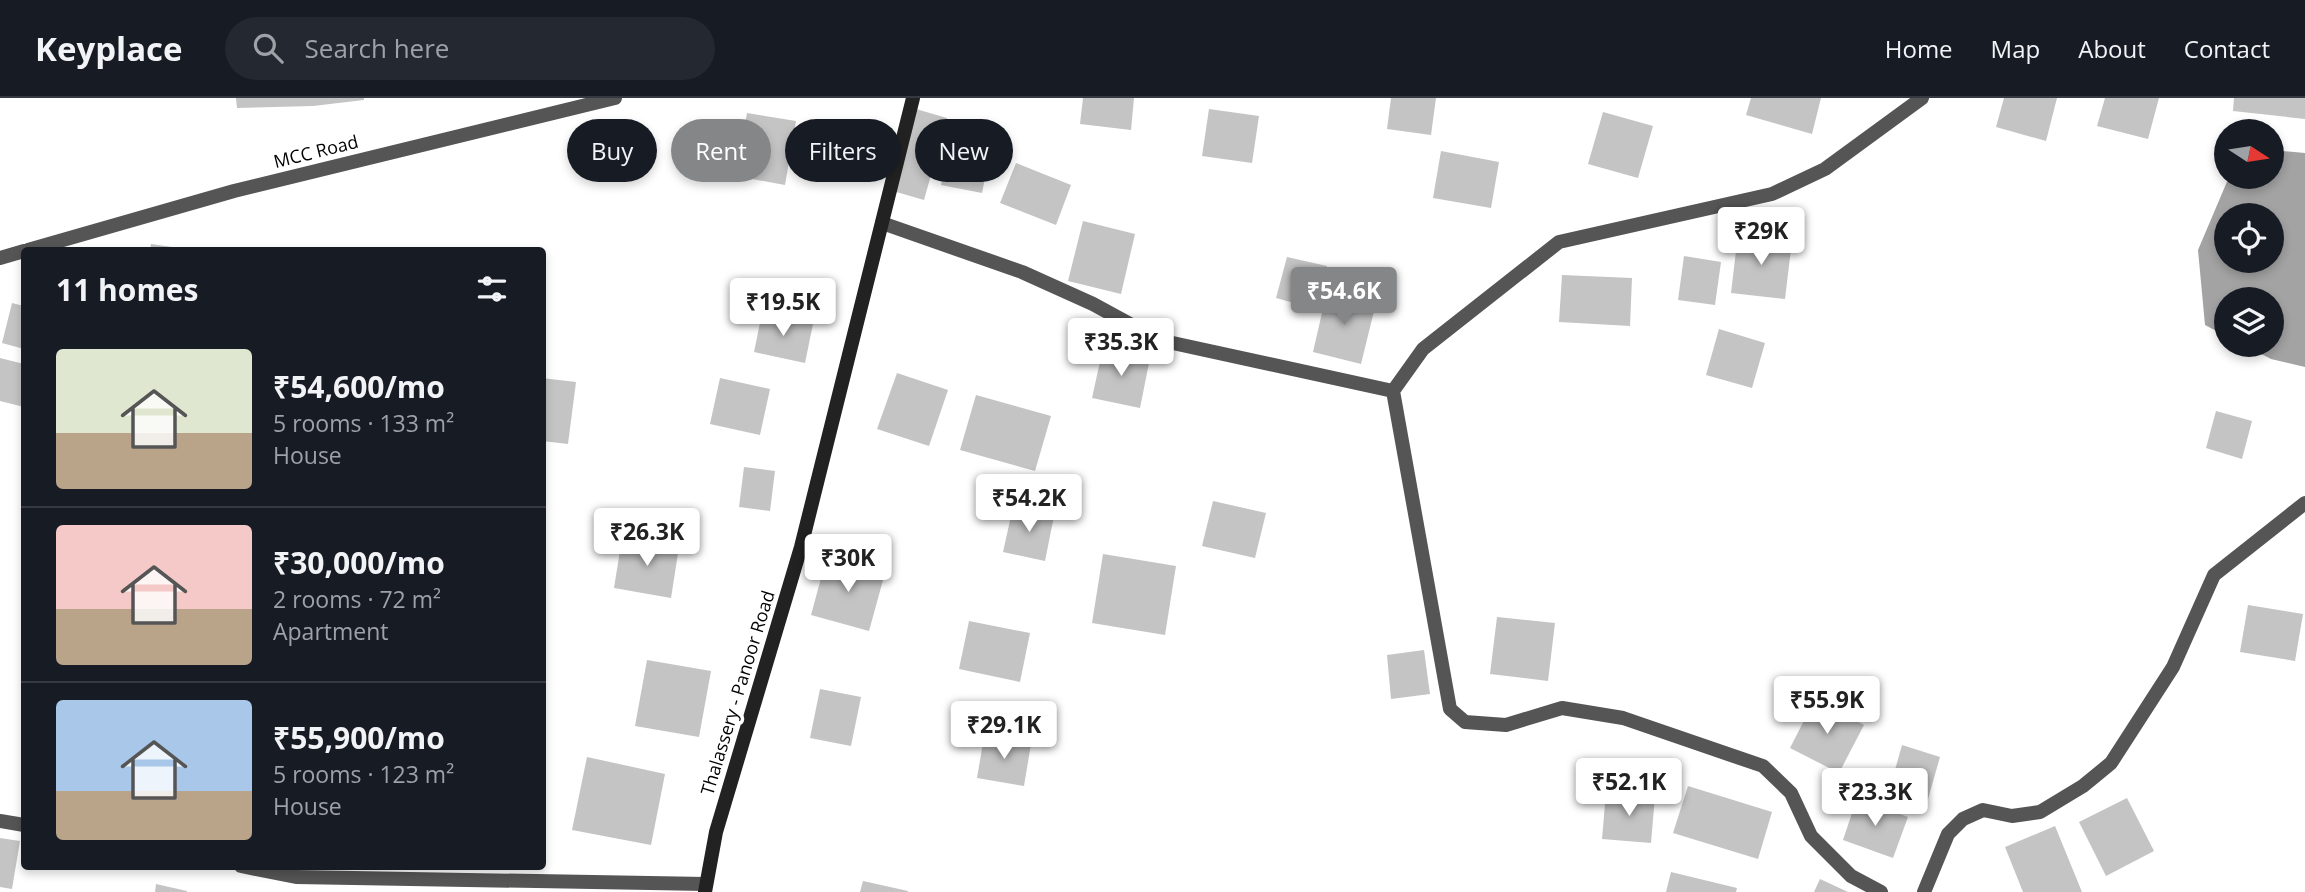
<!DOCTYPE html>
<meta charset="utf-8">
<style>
body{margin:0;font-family:"Open Sans",sans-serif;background:#242831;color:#f1f3f6;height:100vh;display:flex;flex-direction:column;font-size:26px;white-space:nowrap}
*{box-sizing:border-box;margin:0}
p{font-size:23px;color:#9ea1a6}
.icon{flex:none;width:38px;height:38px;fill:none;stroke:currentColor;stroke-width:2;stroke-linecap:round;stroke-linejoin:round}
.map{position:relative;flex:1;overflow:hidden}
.side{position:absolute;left:21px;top:149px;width:525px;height:623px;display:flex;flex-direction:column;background:#171b24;border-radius:7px;box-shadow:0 4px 10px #0003}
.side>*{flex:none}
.banner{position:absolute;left:567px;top:21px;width:665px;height:63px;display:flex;gap:14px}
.needle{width:46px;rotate:102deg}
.fabs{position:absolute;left:2214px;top:21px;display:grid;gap:14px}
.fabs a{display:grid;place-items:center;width:70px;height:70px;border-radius:50%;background:#171b24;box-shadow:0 4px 10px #0003;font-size:35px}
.price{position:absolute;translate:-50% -60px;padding:0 16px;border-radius:7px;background:#fff;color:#222;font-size:23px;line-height:46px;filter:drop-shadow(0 2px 4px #0008)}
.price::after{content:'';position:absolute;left:50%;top:42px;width:21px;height:16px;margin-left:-10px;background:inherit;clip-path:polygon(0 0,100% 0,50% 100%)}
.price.on{background:#858687;color:#fff}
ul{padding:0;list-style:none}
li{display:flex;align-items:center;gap:21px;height:175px;padding:0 35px}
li+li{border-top:2px solid #363941}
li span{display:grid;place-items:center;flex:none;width:196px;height:140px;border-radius:7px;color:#555}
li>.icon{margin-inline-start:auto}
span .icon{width:84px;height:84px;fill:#fffc;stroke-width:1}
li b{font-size:30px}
h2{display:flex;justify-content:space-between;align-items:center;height:84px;padding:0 35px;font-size:30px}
.chip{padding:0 24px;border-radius:32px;background:#171b24;box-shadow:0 4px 10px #0003;font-size:24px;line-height:63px}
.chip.on{background:#858687;color:#fff}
header{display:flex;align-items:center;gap:42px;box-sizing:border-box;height:98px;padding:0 35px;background:#171b24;border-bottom:2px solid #363941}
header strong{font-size:33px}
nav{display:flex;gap:38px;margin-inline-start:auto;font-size:24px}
.search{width:490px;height:63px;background:#242831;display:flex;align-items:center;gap:18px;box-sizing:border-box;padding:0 24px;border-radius:38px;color:#9ea1a6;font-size:26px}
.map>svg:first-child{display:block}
</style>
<header>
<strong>Keyplace</strong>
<div class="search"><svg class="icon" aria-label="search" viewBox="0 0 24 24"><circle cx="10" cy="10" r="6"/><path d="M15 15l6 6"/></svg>Search here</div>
<nav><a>Home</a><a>Map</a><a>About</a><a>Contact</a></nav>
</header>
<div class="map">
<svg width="2305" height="794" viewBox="0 0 2305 794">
<rect width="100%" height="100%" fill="#fff"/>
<path fill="#a3a3a3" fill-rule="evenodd" d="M2272 52 2305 55V269L2271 261 2244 247H2272V201H2226V238L2205 227 2198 152 2229 79H2272ZM2226 117H2272V163H2226Z"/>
<g fill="#c4c4c4">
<path d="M236 0H364V2L313 8 237 10Z"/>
<path d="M1083 0H1134L1131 32 1080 26Z"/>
<path d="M1391 0H1436L1431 37 1387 31Z"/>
<path d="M1751 0H1821L1812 36 1746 17Z"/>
<path d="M2004 0H2057L2046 43 1996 29Z"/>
<path d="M2105 0H2159L2148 41 2097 28Z"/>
<path d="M2234 0H2305V21L2233 13Z"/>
<path d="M916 11 947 20 924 102 893 93Z"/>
<path d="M1209 11 1259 18 1252 65 1202 58Z"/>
<path d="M1603 14 1653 28 1638 80 1588 66Z"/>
<path d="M747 15 796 23 785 87 736 78Z"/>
<path d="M840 32 880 39 873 74 834 67Z"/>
<path d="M948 51 989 60 982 95 941 87Z"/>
<path d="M1441 53 1499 64 1491 110 1433 100Z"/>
<path d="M1016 65 1071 87 1056 127 1000 105Z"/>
<path d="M1083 123 1135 136 1121 196 1068 183Z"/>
<path d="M1738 136 1792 143 1785 201 1731 195Z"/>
<path d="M151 146 186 151 185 152H150Z"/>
<path d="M1684 158 1721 164 1715 207 1678 202Z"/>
<path d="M1287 159 1327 168 1316 211 1276 200Z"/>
<path d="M1562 177 1632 180 1630 228 1559 224Z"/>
<path d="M1327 193 1376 205 1361 266 1313 254Z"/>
<path d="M12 205 24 208V251L2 245Z"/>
<path d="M762 215 813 226 805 265 754 254Z"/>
<path d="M1719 231 1765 245 1752 290 1706 277Z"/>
<path d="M1103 250 1150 260 1140 310 1092 300Z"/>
<path d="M0 260 24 266V309L0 303Z"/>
<path d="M897 275 948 292 929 348 877 331Z"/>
<path d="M542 280 576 284 568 346 542 343Z"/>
<path d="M720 280 770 291 760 337 710 326Z"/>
<path d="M976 297 1051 318 1035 373 960 352Z"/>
<path d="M2216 313 2252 323 2242 361 2206 350Z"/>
<path d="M744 369 775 373 770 413 739 409Z"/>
<path d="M1213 403 1266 415 1255 460 1202 448Z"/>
<path d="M1013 409 1054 418 1045 463 1003 454Z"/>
<path d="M622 440 679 449 671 500 614 490Z"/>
<path d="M1103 456 1176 468 1165 537 1092 525Z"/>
<path d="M827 458 885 475 869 533 811 517Z"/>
<path d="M2248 507 2303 516 2295 563 2240 554Z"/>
<path d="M1497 519 1555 525 1548 583 1490 576Z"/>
<path d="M969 523 1030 535 1020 584 959 571Z"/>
<path d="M1424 552 1430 596 1391 601 1387 557Z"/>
<path d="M647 562 711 573 699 639 635 628Z"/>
<path d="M820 591 861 599 851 648 810 640Z"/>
<path d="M1815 601 1864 627 1839 675 1790 650Z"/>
<path d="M984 639 1031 646 1024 688 977 680Z"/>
<path d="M1902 647 1940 659 1926 708 1888 697Z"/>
<path d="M587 659 665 676 651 747 572 732Z"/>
<path d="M1688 688 1772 714 1758 761 1673 735Z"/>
<path d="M1606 694 1655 698 1651 745 1602 741Z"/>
<path d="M1857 700 1908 719 1893 760 1843 742Z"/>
<path d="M2127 700 2154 753 2106 778 2079 724Z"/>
<path d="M2055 728 2082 794H2023L2005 749Z"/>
<path d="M0 740 20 743 12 791 0 789Z"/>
<path d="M1671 774 1737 790 1736 794H1666Z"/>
<path d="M1820 781 1848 794H1814Z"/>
<path d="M863 783 908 793V794H860Z"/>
<path d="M156 786 187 793V794H155Z"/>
</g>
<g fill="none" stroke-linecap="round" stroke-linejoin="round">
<g stroke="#555" stroke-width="14">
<path d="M882 125 1022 174 1093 206 1159 242 1393 293"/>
<path d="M28 152 234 93 615 0"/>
<path d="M0 160 24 153"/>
<path d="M0 723 24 727"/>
<path d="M241 768 296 779 706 786"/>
<path d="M1881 794 1851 778 1811 738 1791 695 1763 668 1623 620 1562 610 1506 627 1465 624 1450 611 1393 293 1423 251 1559 144 1772 96 1825 71 1922 0"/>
<path d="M1924 794 1948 736 1963 721 1983 712 2012 718 2040 714 2083 688 2111 665 2173 569 2214 477 2305 405"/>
</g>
<path stroke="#222" stroke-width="14" d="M705 794 716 734 801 449 913 0"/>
</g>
<g text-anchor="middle" stroke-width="7" stroke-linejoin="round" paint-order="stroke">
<g font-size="18" fill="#000" stroke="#fff">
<text transform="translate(316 54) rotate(-14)" y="6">MCC Road</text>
<text transform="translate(738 595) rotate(-73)" y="6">Thalassery - Panoor Road</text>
</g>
</g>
</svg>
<div class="fabs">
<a><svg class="needle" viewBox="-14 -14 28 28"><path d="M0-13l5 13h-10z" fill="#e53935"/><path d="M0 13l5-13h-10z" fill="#9ea1a6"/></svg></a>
<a><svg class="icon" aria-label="locate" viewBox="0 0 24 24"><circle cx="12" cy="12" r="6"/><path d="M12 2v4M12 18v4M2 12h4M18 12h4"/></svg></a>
<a><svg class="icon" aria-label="layers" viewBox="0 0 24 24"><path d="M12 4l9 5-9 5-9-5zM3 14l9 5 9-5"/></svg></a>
</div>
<b class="price" style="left:1761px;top:169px">₹29K</b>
<b class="price on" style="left:1344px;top:229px">₹54.6K</b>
<b class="price" style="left:783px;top:240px">₹19.5K</b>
<b class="price" style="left:1121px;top:280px">₹35.3K</b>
<b class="price" style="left:1029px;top:436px">₹54.2K</b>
<b class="price" style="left:647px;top:470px">₹26.3K</b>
<b class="price" style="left:848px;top:496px">₹30K</b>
<b class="price" style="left:1827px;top:638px">₹55.9K</b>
<b class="price" style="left:1004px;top:663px">₹29.1K</b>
<b class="price" style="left:1629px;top:720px">₹52.1K</b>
<b class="price" style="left:1875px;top:730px">₹23.3K</b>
<div class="banner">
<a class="chip">Buy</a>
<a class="chip on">Rent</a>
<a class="chip">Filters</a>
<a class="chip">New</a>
</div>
<section class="side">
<h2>11 homes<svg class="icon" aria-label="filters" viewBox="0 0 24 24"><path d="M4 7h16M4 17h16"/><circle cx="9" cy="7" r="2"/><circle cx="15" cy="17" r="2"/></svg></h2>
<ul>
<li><span style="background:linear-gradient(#dfe7d0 60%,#b9a48a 0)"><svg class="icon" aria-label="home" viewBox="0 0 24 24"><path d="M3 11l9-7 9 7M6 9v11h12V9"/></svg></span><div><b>₹54,600/mo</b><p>5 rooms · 133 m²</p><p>House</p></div></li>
<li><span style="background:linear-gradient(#f6c9c9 60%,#b9a48a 0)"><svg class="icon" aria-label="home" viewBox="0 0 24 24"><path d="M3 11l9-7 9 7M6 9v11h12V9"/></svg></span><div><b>₹30,000/mo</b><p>2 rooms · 72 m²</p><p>Apartment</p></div></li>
<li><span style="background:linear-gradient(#a9c7e8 65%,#b9a48a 0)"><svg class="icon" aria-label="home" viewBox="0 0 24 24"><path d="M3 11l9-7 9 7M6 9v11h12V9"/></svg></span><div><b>₹55,900/mo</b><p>5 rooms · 123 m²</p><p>House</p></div></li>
</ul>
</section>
</div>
